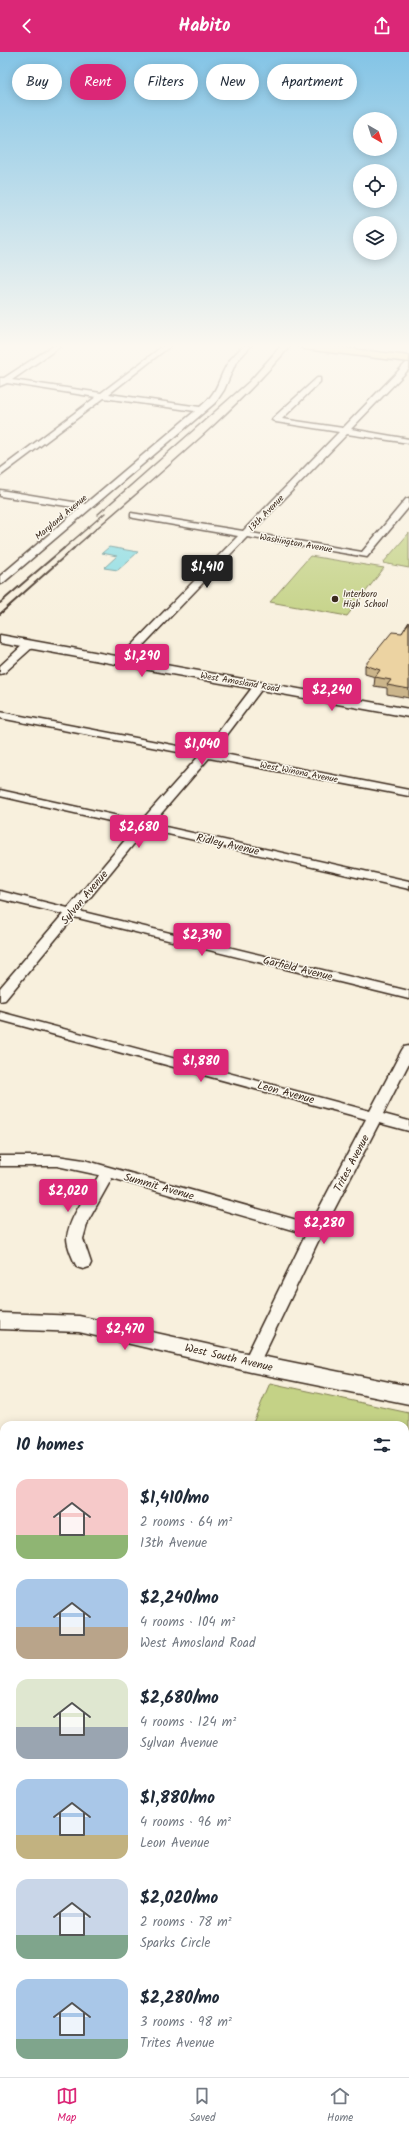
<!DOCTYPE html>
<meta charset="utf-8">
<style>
body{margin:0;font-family:Kalam,sans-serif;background:#f2f2f3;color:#1f2937;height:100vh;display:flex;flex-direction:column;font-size:15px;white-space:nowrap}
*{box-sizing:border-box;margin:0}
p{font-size:13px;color:#747a83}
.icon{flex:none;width:22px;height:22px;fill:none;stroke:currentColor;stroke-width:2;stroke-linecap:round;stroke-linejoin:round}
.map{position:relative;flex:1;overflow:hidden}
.side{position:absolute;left:0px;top:1369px;width:409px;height:656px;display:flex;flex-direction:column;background:#fff;border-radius:12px 12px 0 0;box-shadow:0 2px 10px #0003}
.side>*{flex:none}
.banner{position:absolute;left:12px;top:12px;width:385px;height:36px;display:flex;gap:8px}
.needle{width:26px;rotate:141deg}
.tools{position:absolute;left:353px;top:60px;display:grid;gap:8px}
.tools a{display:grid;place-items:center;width:44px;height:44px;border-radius:50%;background:#fff;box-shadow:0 2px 10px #0003;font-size:20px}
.price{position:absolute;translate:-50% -34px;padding:0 9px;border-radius:4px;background:#db2777;color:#fff;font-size:13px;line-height:26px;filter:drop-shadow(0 1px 2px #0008)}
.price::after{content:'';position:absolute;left:50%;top:24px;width:12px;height:9px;margin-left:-6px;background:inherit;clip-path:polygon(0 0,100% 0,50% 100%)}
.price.on{background:#222;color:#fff}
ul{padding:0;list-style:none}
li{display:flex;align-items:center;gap:12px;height:100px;padding:0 16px}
li span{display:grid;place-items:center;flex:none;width:112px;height:80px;border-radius:12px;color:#555}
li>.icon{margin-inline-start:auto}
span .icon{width:48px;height:48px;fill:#fffc;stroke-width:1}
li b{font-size:17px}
h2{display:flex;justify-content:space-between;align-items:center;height:48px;padding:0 16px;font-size:17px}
.pill{padding:0 14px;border-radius:18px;background:#fff;box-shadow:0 2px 10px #0003;font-size:14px;line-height:36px}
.pill.on{background:#db2777;color:#fff}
header{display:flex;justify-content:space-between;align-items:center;height:52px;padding:0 16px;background:#db2777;color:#fff;font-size:18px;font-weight:600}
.tab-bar{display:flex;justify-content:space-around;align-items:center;height:56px;border-top:1px solid #e0e1e3;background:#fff;font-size:11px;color:#747a83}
.tab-bar a{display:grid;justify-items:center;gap:2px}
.tab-bar .on{color:#db2777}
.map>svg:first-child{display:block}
</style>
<header><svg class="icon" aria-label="back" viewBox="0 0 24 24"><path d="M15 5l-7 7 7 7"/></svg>Habito<svg class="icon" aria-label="share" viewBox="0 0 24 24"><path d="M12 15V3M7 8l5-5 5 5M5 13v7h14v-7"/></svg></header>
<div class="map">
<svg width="409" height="2025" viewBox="0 0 409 2025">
<rect width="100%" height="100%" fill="#f8f0dd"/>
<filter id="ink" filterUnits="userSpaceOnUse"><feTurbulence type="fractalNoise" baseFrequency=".025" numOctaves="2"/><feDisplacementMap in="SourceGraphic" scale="8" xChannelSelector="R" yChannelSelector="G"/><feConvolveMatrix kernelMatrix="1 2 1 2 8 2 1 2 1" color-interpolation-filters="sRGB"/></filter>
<g filter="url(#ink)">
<g fill="#c4d286" stroke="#807e52">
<path d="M409 481V516L383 511Z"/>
<path d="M310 504 384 516 347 564 270 550Z"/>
<path d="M270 1331 409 1361V1671L405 1683V1373H252Z"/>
<path d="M4 1396V2021H405V1942L409 1944V2025H0V1397Z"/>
</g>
<path fill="#8bdce3" stroke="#6b9594" d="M109 495 138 500 118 518 104 516 117 504 102 501Z"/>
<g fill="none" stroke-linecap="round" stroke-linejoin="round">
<g stroke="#3b2a1e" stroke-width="3">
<g id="street">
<path d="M53 294H61L12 328 101 341 163 294H170L109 342 200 355C221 338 217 326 230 308 234 303 239 298 243 294H251L236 310 224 338 216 350 3 531 0 532V524L80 456 0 444V438L85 452 195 359 104 346 0 424V417L96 345 7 331 0 334V326H4Z"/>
<path d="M406 311H409V317L351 377 409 387V391L347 382 251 481 362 500 406 447 409 446V455L367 505 247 485 126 611H118V607L238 484 134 466 131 465V461L243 479 339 380 276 370 272 368 273 366 317 326H320V330L282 367 343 376Z"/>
<path d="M29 590 34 593 33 595 4 621 0 622V614L25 591Z"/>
<path d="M259 631 264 634 214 700 409 738V744L209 706 152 772 409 829V837L146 777 79 859 409 939V947L74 865 5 948 0 949V936L63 862 0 847V839L68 856 136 775 0 744V738L141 769 199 704 0 666V660L204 699 255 632Z"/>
<path d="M0 960 370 1059 402 998 404 995 409 994V1011L383 1062 409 1069V1079L379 1071 323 1179 257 1316 251 1318 245 1316 243 1311 306 1182 112 1126 88 1169 83 1187 91 1211 89 1215 83 1217 77 1215C73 1208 67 1194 67 1186 69 1164 89 1141 99 1123L57 1114H0V1104H57L84 1108 311 1172 366 1067 0 968Z"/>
</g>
</g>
<g stroke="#3b2a1e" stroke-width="3">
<g id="secondary">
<path d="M0 583 409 657V665L0 591Z"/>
<path d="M0 1261 79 1264 251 1302 409 1334V1352L251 1320 79 1280 0 1277Z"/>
</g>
</g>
<g stroke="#3b2a1e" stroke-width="3">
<path id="primary" d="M298 294H328L409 304V310L304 297Z"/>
</g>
<use href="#street" fill="#fbf7ec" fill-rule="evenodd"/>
<use href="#secondary" fill="#fbf7ec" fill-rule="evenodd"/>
<use href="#primary" fill="#fadf96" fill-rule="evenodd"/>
<g stroke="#3b2a1e" stroke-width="1.5">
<path d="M97 463 249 329 280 294"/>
<path d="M63 497 105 461"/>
<path d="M73 497C145 433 228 368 291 294"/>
</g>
<g stroke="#3b2a1e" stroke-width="2">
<path d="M0 551 64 496"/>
<path d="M0 562 74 496"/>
</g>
</g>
<path fill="#cbb58b" stroke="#3b2a1e" d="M409 570V646L387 642V636L374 634 375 625 365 622V613L402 581Z"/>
<path fill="#ecd3a2" stroke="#3b2a1e" d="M409 570V637L387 633 391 628 375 625 380 618 365 613 392 580 402 581Z"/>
</g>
<linearGradient id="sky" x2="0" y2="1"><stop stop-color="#83c4e6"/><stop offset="0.51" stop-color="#fcf8f0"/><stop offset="1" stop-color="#fcf8f0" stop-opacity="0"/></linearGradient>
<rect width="409" height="577" fill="url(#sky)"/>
<circle fill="#3b2a1e" stroke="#fbf7ec" stroke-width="1.5" cx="335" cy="547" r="4"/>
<g text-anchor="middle" stroke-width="3" stroke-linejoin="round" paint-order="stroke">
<g font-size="9" fill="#3b2a1e" stroke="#fbf7ec">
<text transform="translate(266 461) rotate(-46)" y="3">13th Avenue</text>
<text transform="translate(61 465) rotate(-40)" y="3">Maryland Avenue</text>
<text transform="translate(296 491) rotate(10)" y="3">Washington Avenue</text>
<text transform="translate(240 630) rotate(10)" y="3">West Amosland Road</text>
<text transform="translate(299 720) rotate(11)" y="3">West Winona Avenue</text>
</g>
<g font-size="9" fill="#3b2a1e" stroke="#fbf7ec" text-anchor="start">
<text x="343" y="545">Interboro<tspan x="343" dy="10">High School</tspan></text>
</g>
<g font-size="11" fill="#3b2a1e" stroke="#fbf7ec">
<text transform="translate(228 792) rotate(13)" y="4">Ridley Avenue</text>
<text transform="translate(84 845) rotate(-50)" y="4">Sylvan Avenue</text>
<text transform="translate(298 916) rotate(14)" y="4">Garfield Avenue</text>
<text transform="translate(286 1040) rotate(15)" y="4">Leon Avenue</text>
<text transform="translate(351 1111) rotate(-62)" y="4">Trites Avenue</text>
<text transform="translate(159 1134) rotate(16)" y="4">Summit Avenue</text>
<text transform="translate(229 1305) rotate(13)" y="4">West South Avenue</text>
</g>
</g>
</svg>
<div class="tools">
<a><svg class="needle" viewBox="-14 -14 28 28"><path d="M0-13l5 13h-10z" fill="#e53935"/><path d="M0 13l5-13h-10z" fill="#747a83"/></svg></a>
<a><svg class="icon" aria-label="locate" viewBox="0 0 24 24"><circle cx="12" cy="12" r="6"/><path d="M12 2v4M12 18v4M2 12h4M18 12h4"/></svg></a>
<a><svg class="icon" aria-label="layers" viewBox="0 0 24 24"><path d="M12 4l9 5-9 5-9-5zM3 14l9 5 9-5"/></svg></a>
</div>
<b class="price on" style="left:207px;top:537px">$1,410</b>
<b class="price" style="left:142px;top:626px">$1,290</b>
<b class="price" style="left:332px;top:660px">$2,240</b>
<b class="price" style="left:202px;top:714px">$1,040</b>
<b class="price" style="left:139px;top:797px">$2,680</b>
<b class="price" style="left:202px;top:905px">$2,390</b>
<b class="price" style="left:201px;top:1031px">$1,880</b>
<b class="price" style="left:68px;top:1161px">$2,020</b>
<b class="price" style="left:324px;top:1193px">$2,280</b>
<b class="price" style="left:125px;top:1299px">$2,470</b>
<div class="banner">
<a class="pill">Buy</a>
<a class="pill on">Rent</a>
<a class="pill">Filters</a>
<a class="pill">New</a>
<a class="pill">Apartment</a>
</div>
<section class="side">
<h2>10 homes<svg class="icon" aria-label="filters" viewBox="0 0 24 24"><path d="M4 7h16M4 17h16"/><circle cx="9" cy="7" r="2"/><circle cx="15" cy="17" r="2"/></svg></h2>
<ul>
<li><span style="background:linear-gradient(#f6c9c9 70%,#8fb573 0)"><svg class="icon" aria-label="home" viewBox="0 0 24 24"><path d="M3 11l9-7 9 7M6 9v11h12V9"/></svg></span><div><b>$1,410/mo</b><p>2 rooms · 64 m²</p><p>13th Avenue</p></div></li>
<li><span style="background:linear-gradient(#a9c7e8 60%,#b9a48a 0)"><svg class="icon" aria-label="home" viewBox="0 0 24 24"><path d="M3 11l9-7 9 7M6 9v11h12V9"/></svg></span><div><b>$2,240/mo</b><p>4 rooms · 104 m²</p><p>West Amosland Road</p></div></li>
<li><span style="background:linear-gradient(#dfe7d0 60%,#9aa5b1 0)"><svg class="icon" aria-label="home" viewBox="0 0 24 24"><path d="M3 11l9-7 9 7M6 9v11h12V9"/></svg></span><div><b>$2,680/mo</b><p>4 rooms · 124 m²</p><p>Sylvan Avenue</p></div></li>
<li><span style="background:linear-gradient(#a9c7e8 70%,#c2b280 0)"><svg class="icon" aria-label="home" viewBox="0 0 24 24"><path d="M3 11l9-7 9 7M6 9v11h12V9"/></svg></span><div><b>$1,880/mo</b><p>4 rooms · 96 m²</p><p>Leon Avenue</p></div></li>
<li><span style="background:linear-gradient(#c9d6e8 70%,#7fa58c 0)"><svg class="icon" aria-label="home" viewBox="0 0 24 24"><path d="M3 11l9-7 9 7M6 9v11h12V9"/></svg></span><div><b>$2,020/mo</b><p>2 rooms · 78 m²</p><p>Sparks Circle</p></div></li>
<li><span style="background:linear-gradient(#a9c7e8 75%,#7fa58c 0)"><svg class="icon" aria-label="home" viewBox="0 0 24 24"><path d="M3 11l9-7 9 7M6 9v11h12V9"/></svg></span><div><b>$2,280/mo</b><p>3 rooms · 98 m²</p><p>Trites Avenue</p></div></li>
</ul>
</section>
</div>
<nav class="tab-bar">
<a class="on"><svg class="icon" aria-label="map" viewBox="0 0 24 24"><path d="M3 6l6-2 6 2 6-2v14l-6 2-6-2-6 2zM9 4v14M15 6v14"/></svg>Map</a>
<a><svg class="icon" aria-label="saved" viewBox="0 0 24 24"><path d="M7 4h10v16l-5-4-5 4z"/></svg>Saved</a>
<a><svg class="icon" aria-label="home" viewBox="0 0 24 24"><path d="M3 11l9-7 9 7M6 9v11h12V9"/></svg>Home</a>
</nav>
